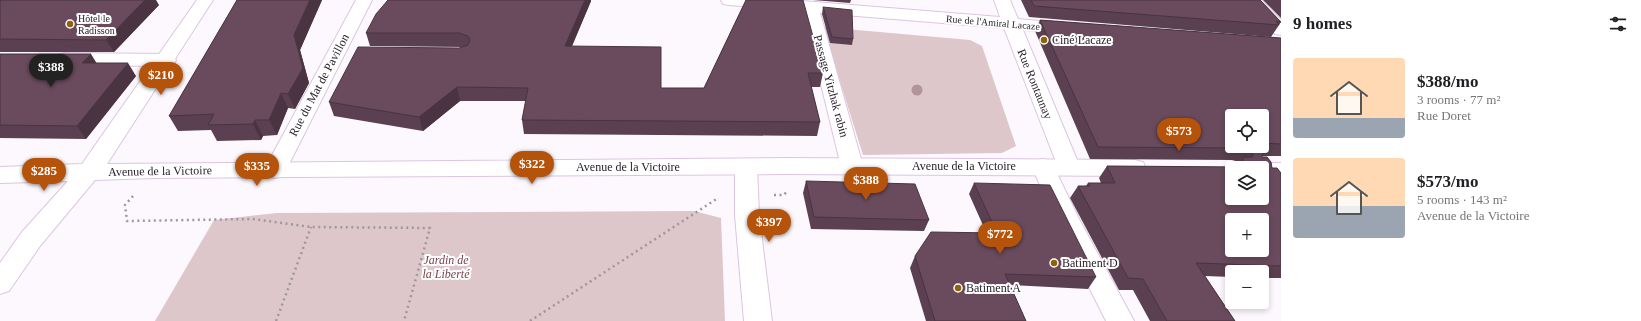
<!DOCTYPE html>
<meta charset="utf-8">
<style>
body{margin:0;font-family:Georgia,serif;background:#f6f6f6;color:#202124;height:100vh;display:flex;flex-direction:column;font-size:15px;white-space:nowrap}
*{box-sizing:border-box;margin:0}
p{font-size:13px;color:#757577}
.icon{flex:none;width:22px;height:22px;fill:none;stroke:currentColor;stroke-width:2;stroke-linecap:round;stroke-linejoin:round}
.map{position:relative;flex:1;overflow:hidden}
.side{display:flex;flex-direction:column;background:#fff;width:360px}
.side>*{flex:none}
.controls{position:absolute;left:1225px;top:109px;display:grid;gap:8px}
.controls a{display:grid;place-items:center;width:44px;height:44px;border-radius:4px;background:#fff;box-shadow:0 2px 6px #0003;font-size:20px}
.price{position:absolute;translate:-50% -34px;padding:0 9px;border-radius:14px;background:#b45309;color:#fff;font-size:13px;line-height:26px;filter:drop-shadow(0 1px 2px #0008)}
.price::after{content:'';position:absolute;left:50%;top:24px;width:12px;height:9px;margin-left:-6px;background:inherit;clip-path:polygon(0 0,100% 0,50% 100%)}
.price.on{background:#222;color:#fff}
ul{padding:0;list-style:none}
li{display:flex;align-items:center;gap:12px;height:100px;padding:0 12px}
li span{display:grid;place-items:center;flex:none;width:112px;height:80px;border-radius:4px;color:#555}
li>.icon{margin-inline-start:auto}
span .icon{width:48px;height:48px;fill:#fffc;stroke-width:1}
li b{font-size:17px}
h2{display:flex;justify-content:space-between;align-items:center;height:48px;padding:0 12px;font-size:17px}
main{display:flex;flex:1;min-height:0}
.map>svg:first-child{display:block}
</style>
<main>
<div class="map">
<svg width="1281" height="321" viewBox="0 0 1281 321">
<rect width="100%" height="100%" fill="#fcf8fe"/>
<g fill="#ddc7ca">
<path d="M823 27 970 40 982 46 1016 146 1002 153 863 155Z"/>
<path d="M694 211 721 218 725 321H155L214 220 277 213Z"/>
</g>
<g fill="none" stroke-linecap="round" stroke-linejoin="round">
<g stroke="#dcc5e3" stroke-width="2">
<g id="minor">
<path d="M356 0H372L283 176 275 178 267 176 264 170Z"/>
<path d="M721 0H790L1000 17 994 0H1010L1018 19 1072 24 1075 28 1072 32 1066 33 1023 30 1080 167 1077 173 1069 175 1061 173 1058 167 1004 28 820 13 863 166 860 171 852 174 844 171 841 166 803 11 729 5 723 4Z"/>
<path d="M1243 0H1261L1281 20V35L1275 34Z"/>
<path d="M65 53 167 54 174 56 176 60 174 64 167 66 65 65 58 63 56 59 58 55Z"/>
<path d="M746 159 754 161 757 167 759 215 772 321H744L735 215V167L738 161Z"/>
<path d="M1043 159 1051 161 1054 167 1078 217 1134 321H1106L1054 217 1032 167 1035 161Z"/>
</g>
</g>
<g stroke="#dcc5e3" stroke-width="2">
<g id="major">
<path d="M197 0H213L107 164 784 158 1135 160 1143 162 1146 168 1143 174 1135 176 784 174 155 178 95 180 40 246 9 291 0 294V263L22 232 68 181 0 183V167L82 164Z"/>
<path d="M1262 163H1281V179H1262V168H1253L1254 165Z"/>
</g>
</g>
<g stroke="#9e97a0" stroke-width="2.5" stroke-dasharray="2 3.5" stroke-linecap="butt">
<path d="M774 195H784L787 191"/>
<path d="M133 196 125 205 127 221 252 219 311 227 430 228 404 321"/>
<path d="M276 321 311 227"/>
<path d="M530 321 718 198"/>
</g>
<use href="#minor" fill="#fff" fill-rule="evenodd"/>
<use href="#major" fill="#fff" fill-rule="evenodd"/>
</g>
<circle fill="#b2949d" cx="917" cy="90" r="5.5"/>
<g fill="#5a4050" fill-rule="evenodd">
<path d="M0 0 159 5 114 52H0Z"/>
<path d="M237 0H322L300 50 309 83 295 109 288 108 277 135 263 136 261 140 217 141 211 130 178 131 169 116Z"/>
<path d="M746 0 823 73 820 87H811L820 122 817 136 524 134 522 120 526 101H460L423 131 334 116 329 102 463 47 370 46 366 33 591 1 572 46 661 88H704Z"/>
<path d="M813 0H851L850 3Z"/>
<path d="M1021 0H1260L1281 22 1271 37 1029 17Z"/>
<path d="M1263 0H1281V18Z"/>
<path d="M823 7 853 39 852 45 830 43 822 14Z"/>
<path d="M1040 20 1281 38V156H1262V157L1272 168 1281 173V278H1262V272H1232V277L1205 276 1235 321H1150L1133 290H1119L1070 198 1078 186H1086L1088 183H1101L1099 178 1107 166 1235 167 1239 162 1232 160 1090 159 1035 31ZM1262 116V146H1232Z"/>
<path d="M0 54 97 63 136 76 86 139 0 138Z"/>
<path d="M806 181 929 220 924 231 811 229 803 193Z"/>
<path d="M974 183 1096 277 1088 289 1010 285 1026 321H926L910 268 915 256 986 232 969 194Z"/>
</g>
<g fill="#4a3441">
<path d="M145 0H156L159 5 114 52 106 40Z"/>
<path d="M310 0H322L300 50 309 83 295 109 288 94 294 35Z"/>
<path d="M585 0H591V1L566 60 565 46Z"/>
<path d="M91 54 99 67 82 63Z"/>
<path d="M128 63 136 76 86 139 77 126Z"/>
<path d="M457 87 460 101 423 131 419 117Z"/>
<path d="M281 93 288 108 277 135 269 120Z"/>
<path d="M255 120 263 136 261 140 253 124Z"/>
</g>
<g fill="#694b5d" stroke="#4a3441" fill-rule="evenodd">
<path d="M0 0H145L106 40 0 39Z"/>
<path d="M237 0H310L294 35 303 68 288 94 281 93 269 120H255L253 124 208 125 214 114 169 116Z"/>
<path d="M388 0H585L565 46 661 47V88H704L746 0H803L823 73H808L820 122 522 120 528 88 457 87 419 117 329 102 358 47 459 48 468 45 470 40 468 36 459 33H366L376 14Z"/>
<path d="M1031 0H1260L1281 22 1276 21 1279 25 1034 6Z"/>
<path d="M823 7 852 10 853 39 832 37Z"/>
<path d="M1040 20 1281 38V144L1262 143V116H1232V146H1256L1263 153 1262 157H1267L1271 162 1272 168H1277L1281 173V266L1196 263 1235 321H1167L1143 279 1128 278 1078 186H1090L1088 183H1115L1107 166 1242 167 1243 157H1252L1253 155 1250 150 1242 148 1098 147ZM1232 168H1262V198H1232ZM1232 220H1262V250H1232Z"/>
<path d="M0 54H91L82 63H128L77 126 0 125Z"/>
<path d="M806 181 915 184 929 220 814 217Z"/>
<path d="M974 183 1050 185 1096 277 1005 274 1026 321H935L915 256 931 232 997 233Z"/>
</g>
<g fill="#8e6208" stroke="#fff" stroke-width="1.5">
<circle cx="70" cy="24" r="4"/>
<circle cx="1044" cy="40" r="4"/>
<circle cx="1054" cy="263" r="4"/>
<circle cx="958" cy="288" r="4"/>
</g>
<g text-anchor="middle" stroke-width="4" stroke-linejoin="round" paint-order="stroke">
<g font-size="10" fill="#29202b" stroke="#fff" text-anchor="start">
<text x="78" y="22">Hôtel le<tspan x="78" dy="12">Radisson</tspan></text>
</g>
<g font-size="10" fill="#29202b" stroke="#fff">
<text transform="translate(993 22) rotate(5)" y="4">Rue de l'Amiral Lacaze</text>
</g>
<g font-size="12" fill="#29202b" stroke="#fff" text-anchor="start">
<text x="1052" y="44">Ciné Lacaze</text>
<text x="1062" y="267">Batiment D</text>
<text x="966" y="292">Batiment A</text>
</g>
<g font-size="12" fill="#29202b" stroke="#fff">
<text transform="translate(1035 84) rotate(68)" y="4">Rue Rontaunay</text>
<text transform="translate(319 85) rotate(-62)" y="4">Rue du Mat de Pavillon</text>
<text transform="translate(831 86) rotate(75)" y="4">Passage Yitzhak rabin</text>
<text x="964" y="170">Avenue de la Victoire</text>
<text x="628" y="171">Avenue de la Victoire</text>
<text transform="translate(160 171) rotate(-1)" y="4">Avenue de la Victoire</text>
</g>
<g font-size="12" font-style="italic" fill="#75424d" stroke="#fff">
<text x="446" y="264">Jardin de<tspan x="446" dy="14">la Liberté</tspan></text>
</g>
</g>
</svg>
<div class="controls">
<a><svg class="icon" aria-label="locate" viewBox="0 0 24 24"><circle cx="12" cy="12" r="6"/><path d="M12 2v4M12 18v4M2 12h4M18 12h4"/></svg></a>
<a><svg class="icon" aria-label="layers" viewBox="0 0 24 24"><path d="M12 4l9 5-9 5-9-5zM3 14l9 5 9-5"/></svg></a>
<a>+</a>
<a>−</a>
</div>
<b class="price on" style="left:51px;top:88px">$388</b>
<b class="price" style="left:161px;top:96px">$210</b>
<b class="price" style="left:1179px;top:152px">$573</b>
<b class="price" style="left:532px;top:185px">$322</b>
<b class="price" style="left:257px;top:187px">$335</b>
<b class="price" style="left:44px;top:192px">$285</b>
<b class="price" style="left:866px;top:201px">$388</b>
<b class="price" style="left:769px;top:243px">$397</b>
<b class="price" style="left:1000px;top:255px">$772</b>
</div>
<section class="side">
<h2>9 homes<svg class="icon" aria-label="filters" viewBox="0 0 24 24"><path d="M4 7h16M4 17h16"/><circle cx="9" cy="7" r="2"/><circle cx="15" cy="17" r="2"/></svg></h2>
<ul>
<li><span style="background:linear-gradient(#ffd9b3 75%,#9aa5b1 0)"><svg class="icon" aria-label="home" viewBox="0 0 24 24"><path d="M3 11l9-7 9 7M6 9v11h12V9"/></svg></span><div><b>$388/mo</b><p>3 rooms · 77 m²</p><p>Rue Doret</p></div></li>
<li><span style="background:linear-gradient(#ffd9b3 60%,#9aa5b1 0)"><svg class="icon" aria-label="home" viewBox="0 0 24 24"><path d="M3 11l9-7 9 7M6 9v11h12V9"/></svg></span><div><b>$573/mo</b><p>5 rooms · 143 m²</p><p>Avenue de la Victoire</p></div></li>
</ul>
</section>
</main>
